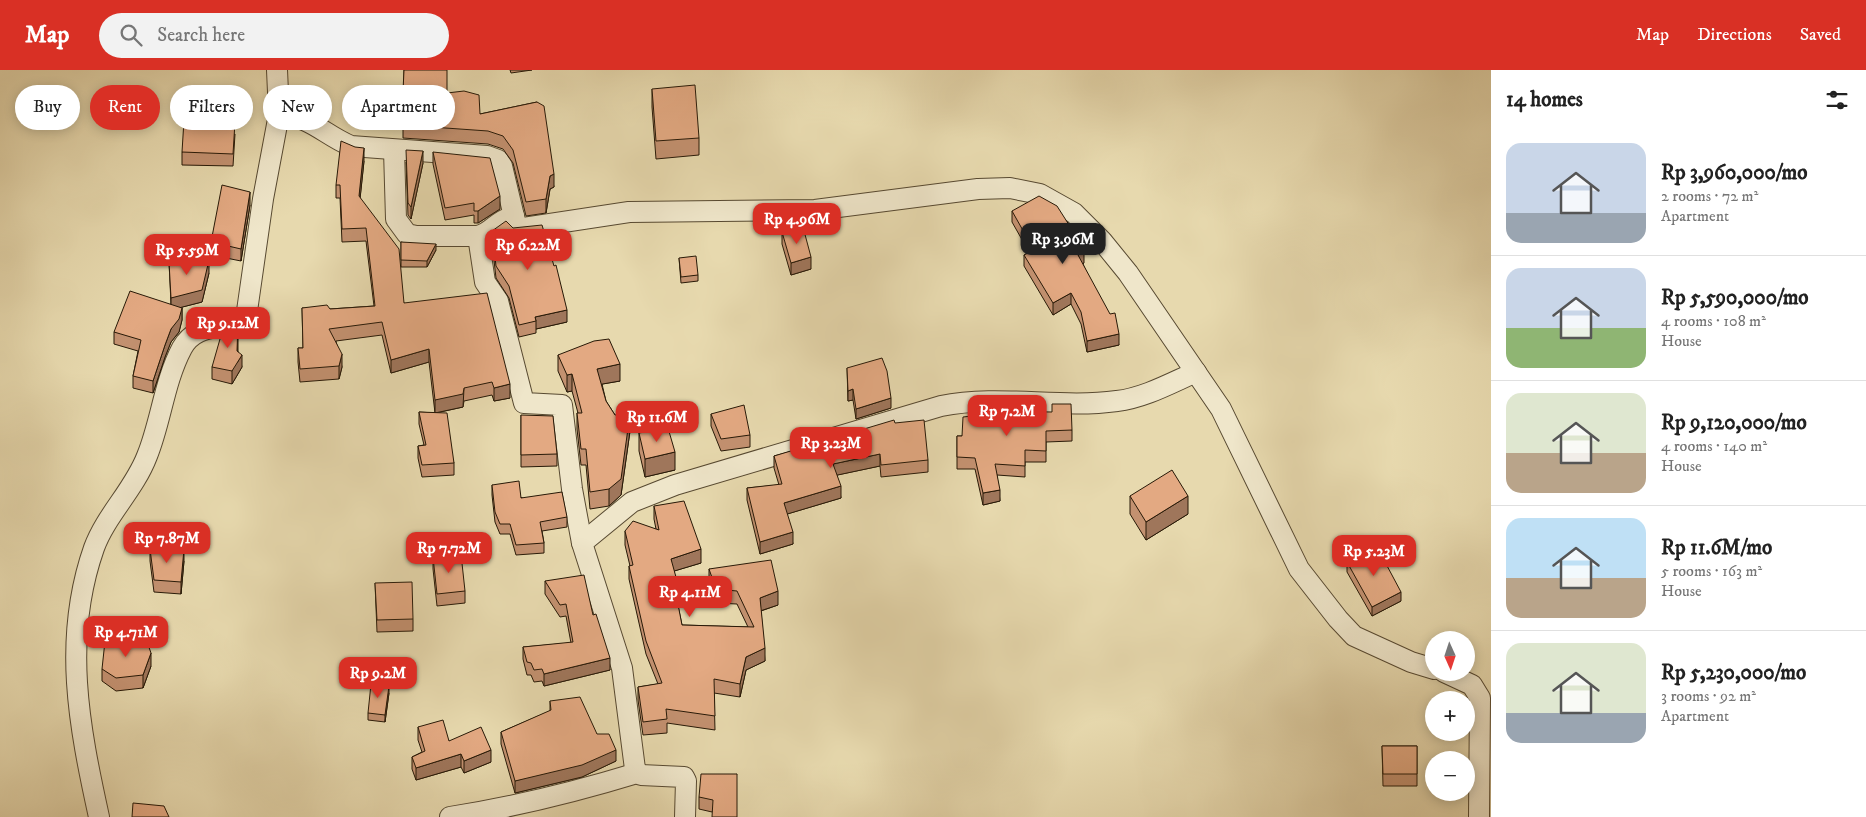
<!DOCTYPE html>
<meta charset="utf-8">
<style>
body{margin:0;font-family:"IM FELL DW Pica",serif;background:#f2f2f2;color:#222;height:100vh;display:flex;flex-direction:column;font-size:19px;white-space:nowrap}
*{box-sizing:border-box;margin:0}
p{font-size:16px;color:#767676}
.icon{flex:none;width:28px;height:28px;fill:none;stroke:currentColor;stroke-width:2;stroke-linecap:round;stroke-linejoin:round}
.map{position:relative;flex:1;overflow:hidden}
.side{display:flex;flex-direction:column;background:#fff;width:375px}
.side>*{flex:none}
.guide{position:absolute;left:15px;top:15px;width:475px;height:45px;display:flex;gap:10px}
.needle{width:32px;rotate:177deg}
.tools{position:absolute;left:1425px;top:561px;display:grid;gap:10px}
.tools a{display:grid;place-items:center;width:50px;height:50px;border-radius:50%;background:#fff;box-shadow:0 2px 12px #0003;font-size:25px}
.price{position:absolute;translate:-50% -42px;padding:0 11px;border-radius:10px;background:#d93025;color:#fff;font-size:16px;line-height:32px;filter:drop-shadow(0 1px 2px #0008)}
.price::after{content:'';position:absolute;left:50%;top:30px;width:15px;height:11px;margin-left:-8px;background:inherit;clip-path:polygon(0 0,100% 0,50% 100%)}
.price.on{background:#222;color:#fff}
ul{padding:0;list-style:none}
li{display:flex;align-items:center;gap:15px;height:125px;padding:0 15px}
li+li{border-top:1px solid #e0e0e0}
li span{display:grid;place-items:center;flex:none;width:140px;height:100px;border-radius:15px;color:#555}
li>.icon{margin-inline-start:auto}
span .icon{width:60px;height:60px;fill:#fffc;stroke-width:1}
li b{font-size:21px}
h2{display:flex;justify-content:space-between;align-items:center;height:60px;padding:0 15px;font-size:21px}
.tag{padding:0 18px;border-radius:22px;background:#fff;box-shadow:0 2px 12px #0003;font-size:18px;line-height:45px}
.tag.on{background:#d93025;color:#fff}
header{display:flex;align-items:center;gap:30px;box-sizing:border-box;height:70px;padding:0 25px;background:#d93025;color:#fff}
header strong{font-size:24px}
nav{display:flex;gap:28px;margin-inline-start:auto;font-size:18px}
.search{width:350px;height:45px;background:#f2f2f2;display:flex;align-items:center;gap:12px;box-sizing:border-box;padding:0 18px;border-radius:28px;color:#767676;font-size:19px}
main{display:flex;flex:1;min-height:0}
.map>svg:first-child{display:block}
</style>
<header>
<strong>Map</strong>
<div class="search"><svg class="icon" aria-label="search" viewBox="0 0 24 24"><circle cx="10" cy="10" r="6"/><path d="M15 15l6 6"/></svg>Search here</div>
<nav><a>Map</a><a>Directions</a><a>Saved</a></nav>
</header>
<main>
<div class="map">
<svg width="1491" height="747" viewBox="0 0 1491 747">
<rect width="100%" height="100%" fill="#e7d9ae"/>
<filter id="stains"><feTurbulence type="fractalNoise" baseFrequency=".004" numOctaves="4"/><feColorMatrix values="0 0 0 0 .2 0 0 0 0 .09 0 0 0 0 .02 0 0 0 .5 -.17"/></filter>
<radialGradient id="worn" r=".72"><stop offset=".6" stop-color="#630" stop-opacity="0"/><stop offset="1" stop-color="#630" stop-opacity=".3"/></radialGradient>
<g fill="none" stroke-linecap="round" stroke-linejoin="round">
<g stroke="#574931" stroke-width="22">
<g id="street">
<path d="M279 44C312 47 323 64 351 76L487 86 498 90 502 96 517 159 629 142 815 140 978 119 1010 118 1040 124 1074 143 1102 171 1128 203 1221 339 1299 499 1338 549 1354 566 1411 592 1434 599"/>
<path d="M394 80 396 149 407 164 416 166H478C493 162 495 151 514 146"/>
<path d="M478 166 485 212 498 231 524 333 562 335 572 419 582 473"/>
<path d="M1444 602 1472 615 1480 628 1479 747"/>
<path d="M99 747C79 656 62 569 94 478 106 445 134 420 147 386 161 352 164 312 182 278 199 247 236 265 247 241L263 129 279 44 277 0"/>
<path d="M450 747C514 737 575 722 637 703"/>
<path d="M685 747 686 711 684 707 641 705 635 699 622 598 582 473 632 432 675 415 941 336C999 324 1059 339 1117 331 1144 328 1171 313 1196 302"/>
</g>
</g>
<use href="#street" stroke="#efe6ca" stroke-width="20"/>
</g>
<g fill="#c39170" stroke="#271907">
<path d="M404 0 447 23 480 44 537 32 554 117 550 119 546 143 526 146 513 93 503 79 488 74 403 68V55L406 34 403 35Z"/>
<path d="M510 0H532L511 3Z"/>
<path d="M652 19 699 68V85L656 89 652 37Z"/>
<path d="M235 64 233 96 182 95V82Z"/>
<path d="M433 82 500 139 478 153H474V145L445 150 433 94Z"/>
<path d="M364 91 360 128 404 233 510 328 494 331 492 325 464 331 463 337 436 343 454 393V405L422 407 418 388V376L424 375 419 354V342L435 343 429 292 391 303 382 265 336 271 342 297 339 309 300 312 298 292V278H303L302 238 330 239 374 236 366 171 342 172 340 128H336V115Z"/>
<path d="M406 92 423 93 411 149 408 145Z"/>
<path d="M250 135 241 191 211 185V172Z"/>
<path d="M1012 141 1084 193 1083 194 1119 275 1087 282 1081 254 1071 234 1053 245 1024 196V185L1029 182 1012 152Z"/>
<path d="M492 161 567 252 536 259V263L519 267 509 228 496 208 492 173Z"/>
<path d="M782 162 811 199 791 205 782 174Z"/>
<path d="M401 172 436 180 427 197H401Z"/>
<path d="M679 188 698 205V211L681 213Z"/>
<path d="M169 192 209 203 202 232 182 237V250L179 262 171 272 165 287 153 323 133 318V306L138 281 114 274V262L171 234Z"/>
<path d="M238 264V281L242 297 232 314 212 309V297Z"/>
<path d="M558 285 620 311 602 314 606 331 615 345 630 361 621 425 609 436 590 439 586 395H581L577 359V343H578L572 321 567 322 558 301Z"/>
<path d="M847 298 891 338 856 349 853 330 848 331Z"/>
<path d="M996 341 1072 360V371L1046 372V392H1025V407L997 405 1000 431 983 435 975 399H957V366H962L972 346Z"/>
<path d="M711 344 750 365V377L721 381 711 356Z"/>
<path d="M521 345 557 384V396L521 397Z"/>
<path d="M895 353 928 390V402L881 407 880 396 837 405 841 428 787 444 793 474 760 484 747 430V418L779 415 774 398V386Z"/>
<path d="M639 363 675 400 645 407 639 381Z"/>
<path d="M492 415 567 447V457L542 461 544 473V483L516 485 510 464H500L495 452 492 425Z"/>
<path d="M1130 426 1188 444 1146 470 1130 444Z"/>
<path d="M654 436 701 493 674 501 679 531H677L682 555 748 557 737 534 716 533 709 512V499L778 535 761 541 765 591 746 600 740 627 714 623 715 660 667 653V663L643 665 638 630V617L658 614 646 584 629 509V496H630L625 475V461L656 459 654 449Z"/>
<path d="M150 479 184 491 181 524 154 522 150 491Z"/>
<path d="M433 487 465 521V533L437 536 433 499Z"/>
<path d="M1347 492 1401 531 1372 546 1347 502Z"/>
<path d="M545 511 593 545 610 600 544 616 542 611 534 612 531 605H527L523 589V577L571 573 566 546 560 547 545 524Z"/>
<path d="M375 513 413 549V561L377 562Z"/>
<path d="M151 596 143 618 116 621 102 611V599Z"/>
<path d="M389 623 385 652 368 650V643Z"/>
<path d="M550 631 597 664 616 691 582 707 515 723 501 674V662L550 641Z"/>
<path d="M418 657 449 671 491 692 464 703 461 697 416 710 412 699V687L422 682 418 670Z"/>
<path d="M1382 676H1417V716H1383Z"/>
<path d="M737 704 712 742 699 739V727Z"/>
</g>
<g fill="#9f765b" stroke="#271907">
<path d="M364 78V91L359 139V126Z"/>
<path d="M423 81V93L411 149V137Z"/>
<path d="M554 104V117L550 119 546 143V129L550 106Z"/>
<path d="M250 122V135L241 191V179Z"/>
<path d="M500 126V139L478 153V141Z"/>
<path d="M436 174V180L427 197V191Z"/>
<path d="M1084 181V193L1078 196V185Z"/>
<path d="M811 187V199L791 205V193Z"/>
<path d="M209 190V203L202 232 171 240V228Z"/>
<path d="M1071 223V234L1053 245V233Z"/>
<path d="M182 238V250L179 262 171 272 165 287 153 323V311L165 275 171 259Z"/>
<path d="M567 240V252L536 259V251L535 247Z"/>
<path d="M238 252 237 293 242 285V297L232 314V301Z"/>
<path d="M1119 264V275L1087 282V271Z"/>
<path d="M429 279V292L391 303V290Z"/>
<path d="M342 284V297L339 309V296Z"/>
<path d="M620 294V311L597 315V299Z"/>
<path d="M572 304V321L567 322V305Z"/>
<path d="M510 314V328L494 331V318Z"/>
<path d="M464 318 463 337 435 343V330Z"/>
<path d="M853 319V330L848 331V321Z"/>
<path d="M891 328V338L856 349V339Z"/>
<path d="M630 344V361L621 425 609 436V419Z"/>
<path d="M675 382V400L645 407V389Z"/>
<path d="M880 384V396L833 406V394Z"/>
<path d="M841 416V428L784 445V433Z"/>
<path d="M1000 420V431L983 435V423Z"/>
<path d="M1188 426V444L1146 470V452Z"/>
<path d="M793 462V474L760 484V472Z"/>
<path d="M184 479V491L181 524V512Z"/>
<path d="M701 479V493L671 502V489Z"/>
<path d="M679 518V531L675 532V519Z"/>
<path d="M778 521V535L760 541V528Z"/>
<path d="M1401 522V531L1372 546V537Z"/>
<path d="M765 578V591L746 600 740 627V614L746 587Z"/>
<path d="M151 583V596L143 618V605Z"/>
<path d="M610 588V600L544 616V604Z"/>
<path d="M389 616V623L385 652V645Z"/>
<path d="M491 680V692L464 703V691Z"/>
<path d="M616 680V691L582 707 515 723V711Z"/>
<path d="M461 684V697L416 710V698Z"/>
</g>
<g fill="#e3a982" stroke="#271907">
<path d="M404 0H447V23L464 21 479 25 480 44 537 32 544 36 554 104 550 106 546 129 526 132 513 80 503 66 488 61 403 55 408 21H403Z"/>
<path d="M695 15 699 68 656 71 652 19Z"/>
<path d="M184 50 235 52 233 84 182 82Z"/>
<path d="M341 71 355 77 364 78 359 126 399 179 404 233 487 223 510 314 494 318 492 312 464 318 463 324 435 330 429 279 391 290 382 252 329 259 342 284 339 296 300 299 298 278H303L302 238 327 235 330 239 375 236 366 158 342 159 340 115H336Z"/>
<path d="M406 80 423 81 411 137 408 133Z"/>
<path d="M433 82 490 88 500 126 478 141H474V133L445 138Z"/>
<path d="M222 115 250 122 241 179 211 172Z"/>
<path d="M1039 126 1057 136 1071 158 1084 181 1078 185 1110 244 1115 243 1119 264 1087 271 1081 242 1071 223 1053 233 1024 185 1034 180 1012 141Z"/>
<path d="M506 151 513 158 542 155 554 196 556 195 567 240 535 247 536 251 519 255 509 216 496 196 492 161Z"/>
<path d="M803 157 811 187 791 193 782 162Z"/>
<path d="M401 172 436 174 427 191 401 190Z"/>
<path d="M194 186 209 190 202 220 171 228 169 192Z"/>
<path d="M696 186 698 205 681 207 679 188Z"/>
<path d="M130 221 182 238 179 249 171 259 165 275 153 311 133 306 141 270 114 262Z"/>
<path d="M238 252 237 281 242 285 232 301 212 297 224 255Z"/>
<path d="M609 269 620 294 597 299 606 331 615 345 630 344 621 409 609 419 590 422 586 379H581L577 343H582L572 304 567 305 558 285 594 271Z"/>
<path d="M882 288 887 301 891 328 856 339 853 319 848 321 847 298Z"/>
<path d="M973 334H996V341L1052 342V334H1071L1072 360 1046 361V381L1025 380V396L995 394 1000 420 983 423 975 388 957 387V366H962L963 347 972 346Z"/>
<path d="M744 335 750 365 721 369 711 344Z"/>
<path d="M419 342 447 343 454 393 422 395 418 376 426 375Z"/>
<path d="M521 345 553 346 557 384 521 385Z"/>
<path d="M894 350 895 353 924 350 928 390 881 395 880 384 833 394 841 416 784 433 793 462 760 472 747 418 782 414 774 386Z"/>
<path d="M668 358 675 382 645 389 639 363Z"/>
<path d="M1172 400 1188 426 1146 452 1130 426Z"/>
<path d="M519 411 521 428 562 422 567 447 540 452 544 473 516 475 510 454H500L495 442 492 415Z"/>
<path d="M684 431 701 479 671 489 679 518 675 519 682 555 754 557 737 521 716 519 709 499 771 490 778 521 760 528 765 578 746 587 740 614 714 609 715 646 666 639 667 649 643 652 638 617 662 613 646 571 629 496 633 495 625 461 633 451 659 460 654 436Z"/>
<path d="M1377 477 1401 522 1372 537 1347 492Z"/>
<path d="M150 479H184L181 512 154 510Z"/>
<path d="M461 484 465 521 437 524 433 487Z"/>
<path d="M584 505 593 545 596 544 610 588 544 604 542 599 534 600 531 593 527 592 523 577 573 572 566 534 560 535 545 511Z"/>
<path d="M412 512 413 549 377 550 375 513Z"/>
<path d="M146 569 151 583 143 605 116 608 102 599 105 571Z"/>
<path d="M371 614 389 616 385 645 368 643Z"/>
<path d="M580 627 597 664H609L616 680 582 695 515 711 501 662 551 640 550 631Z"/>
<path d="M443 650 449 671 481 657 491 680 464 691 461 684 416 698 412 687 425 681 418 657Z"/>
<path d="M1382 676H1417V704H1383Z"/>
<path d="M701 704H737V747H712L713 730 699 727Z"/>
<path d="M133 733 164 736 169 747H132Z"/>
</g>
<rect width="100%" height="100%" filter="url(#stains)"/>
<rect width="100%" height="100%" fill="url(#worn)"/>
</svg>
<div class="tools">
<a><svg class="needle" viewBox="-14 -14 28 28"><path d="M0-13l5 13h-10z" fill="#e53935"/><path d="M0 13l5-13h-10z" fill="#767676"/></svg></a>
<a>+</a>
<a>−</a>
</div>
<b class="price" style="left:797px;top:175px">Rp 4.96M</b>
<b class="price on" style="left:1063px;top:195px">Rp 3.96M</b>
<b class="price" style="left:528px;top:201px">Rp 6.22M</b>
<b class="price" style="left:187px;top:206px">Rp 5.59M</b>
<b class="price" style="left:228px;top:279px">Rp 9.12M</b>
<b class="price" style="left:1007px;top:367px">Rp 7.2M</b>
<b class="price" style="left:657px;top:373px">Rp 11.6M</b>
<b class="price" style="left:831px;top:399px">Rp 3.23M</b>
<b class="price" style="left:167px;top:494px">Rp 7.87M</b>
<b class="price" style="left:449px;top:504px">Rp 7.72M</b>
<b class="price" style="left:1374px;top:507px">Rp 5.23M</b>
<b class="price" style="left:690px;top:548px">Rp 4.11M</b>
<b class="price" style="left:126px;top:588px">Rp 4.71M</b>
<b class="price" style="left:378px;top:629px">Rp 9.2M</b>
<div class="guide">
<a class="tag">Buy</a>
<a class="tag on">Rent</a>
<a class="tag">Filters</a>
<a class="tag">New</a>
<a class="tag">Apartment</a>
</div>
</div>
<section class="side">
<h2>14 homes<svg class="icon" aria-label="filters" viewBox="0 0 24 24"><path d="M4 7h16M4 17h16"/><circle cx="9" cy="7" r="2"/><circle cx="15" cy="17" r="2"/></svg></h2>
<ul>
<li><span style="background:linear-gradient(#c9d6e8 70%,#9aa5b1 0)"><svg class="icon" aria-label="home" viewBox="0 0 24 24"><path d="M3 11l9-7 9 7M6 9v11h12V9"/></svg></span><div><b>Rp 3,960,000/mo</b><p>2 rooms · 72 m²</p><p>Apartment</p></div></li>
<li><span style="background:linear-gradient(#c9d6e8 60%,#8fb573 0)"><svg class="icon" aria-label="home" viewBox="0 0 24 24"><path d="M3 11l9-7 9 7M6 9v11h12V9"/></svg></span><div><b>Rp 5,590,000/mo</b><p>4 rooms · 108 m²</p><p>House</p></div></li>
<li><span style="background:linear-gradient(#dfe7d0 60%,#b9a48a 0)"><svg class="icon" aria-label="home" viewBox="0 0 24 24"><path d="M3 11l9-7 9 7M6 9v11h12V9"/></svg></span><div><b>Rp 9,120,000/mo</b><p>4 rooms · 140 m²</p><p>House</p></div></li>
<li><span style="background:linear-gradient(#bfe0f5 60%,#b9a48a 0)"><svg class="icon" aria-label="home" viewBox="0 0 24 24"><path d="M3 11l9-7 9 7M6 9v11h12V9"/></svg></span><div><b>Rp 11.6M/mo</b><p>5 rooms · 163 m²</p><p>House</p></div></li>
<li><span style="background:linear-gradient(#dfe7d0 70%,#9aa5b1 0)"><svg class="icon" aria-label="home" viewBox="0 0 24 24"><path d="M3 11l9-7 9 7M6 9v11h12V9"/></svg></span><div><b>Rp 5,230,000/mo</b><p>3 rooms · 92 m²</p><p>Apartment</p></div></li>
</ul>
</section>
</main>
